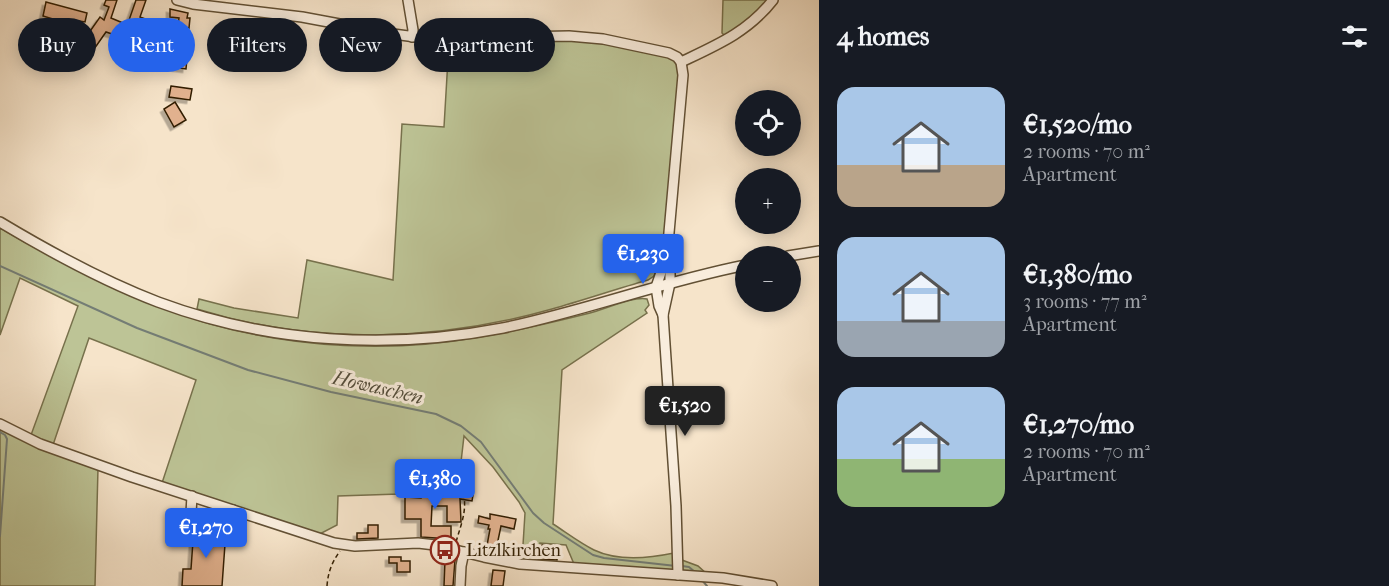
<!DOCTYPE html>
<meta charset="utf-8">
<style>
body{margin:0;font-family:"IM FELL French Canon",serif;background:#20242c;color:#f1f3f6;height:100vh;display:flex;flex-direction:column;font-size:22px;white-space:nowrap}
*{box-sizing:border-box;margin:0}
p{font-size:20px;color:#9ea1a6}
.icon{flex:none;width:33px;height:33px;fill:none;stroke:currentColor;stroke-width:2;stroke-linecap:round;stroke-linejoin:round}
.map{position:relative;flex:1;overflow:hidden}
.sheet{display:flex;flex-direction:column;background:#171b24;width:570px}
.sheet>*{flex:none}
.banner{position:absolute;left:18px;top:18px;width:570px;height:54px;display:flex;gap:12px}
.fabs{position:absolute;left:735px;top:90px;display:grid;gap:12px}
.fabs a{display:grid;place-items:center;width:66px;height:66px;border-radius:50%;background:#171b24;box-shadow:0 3px 15px #0003;font-size:30px}
.price{position:absolute;translate:-50% -51px;padding:0 14px;border-radius:6px;background:#2563eb;color:#fff;font-size:20px;line-height:39px;filter:drop-shadow(0 2px 3px #0008)}
.price::after{content:'';position:absolute;left:50%;top:36px;width:18px;height:14px;margin-left:-9px;background:inherit;clip-path:polygon(0 0,100% 0,50% 100%)}
.price.selected{background:#222;color:#fff}
ul{padding:0;list-style:none}
li{display:flex;align-items:center;gap:18px;height:150px;padding:0 18px}
li span{display:grid;place-items:center;flex:none;width:168px;height:120px;border-radius:18px;color:#555}
li>.icon{margin-inline-start:auto}
span .icon{width:72px;height:72px;fill:#fffc;stroke-width:1}
li b{font-size:26px}
h2{display:flex;justify-content:space-between;align-items:center;height:72px;padding:0 18px;font-size:26px}
.pill{padding:0 21px;border-radius:27px;background:#171b24;box-shadow:0 3px 15px #0003;font-size:21px;line-height:54px}
.pill.selected{background:#2563eb;color:#fff}
main{display:flex;flex:1;min-height:0}
.map>svg:first-child{display:block}
</style>
<main>
<div class="map">
<svg width="819" height="586" viewBox="0 0 819 586">
<defs>
<filter id="shadow"><feDropShadow dx="-3.5" dy="3.5" stdDeviation="0" flood-color="#0004"/></filter>
</defs>
<rect width="100%" height="100%" fill="#f6e4ca"/>
<filter id="stains"><feTurbulence type="fractalNoise" baseFrequency=".00333" numOctaves="4"/><feColorMatrix values="0 0 0 0 .2 0 0 0 0 .09 0 0 0 0 .02 0 0 0 .5 -.17"/></filter>
<radialGradient id="worn" r=".72"><stop offset=".6" stop-color="#630" stop-opacity="0"/><stop offset="1" stop-color="#630" stop-opacity=".3"/></radialGradient>
<g fill="#bdc496" stroke="#77714c" stroke-width="1.5">
<path d="M723 0H770L764 8 726 37 722 33Z"/>
<path d="M567 38 602 42 675 59 680 69 666 228 662 255 654 276 648 280C616 289 584 300 552 309 436 342 312 345 197 309L199 299 234 308 298 318 307 260 393 280 402 124 444 127 449 42Z"/>
<path d="M0 228C14 236 29 245 44 252 66 264 90 274 114 284 145 299 176 314 210 324 297 348 391 353 480 337 517 331 554 322 590 313 605 309 634 296 647 299L649 305 645 310 647 313 562 370 553 524C567 533 580 543 594 550 617 561 650 558 674 553L682 560 698 566 707 574 574 564 566 545 540 543 538 563 522 561 525 513 519 502 493 467 464 436 461 462 422 475 400 477 399 494 338 496 337 525 316 536 162 483 196 380 89 338 53 445 31 435 78 306 20 278 0 335Z"/>
<path d="M0 428 98 468 95 586H0Z"/>
</g>
<g fill="none" stroke-linecap="round" stroke-linejoin="round">
<g stroke="#747d75" stroke-width="2">
<path d="M0 266 137 328 248 370 331 392 436 414 461 426 481 442 533 513 544 523 593 555 604 558 676 566"/>
<path d="M0 432 5 435 7 439 0 536"/>
<path d="M682 566 689 567 695 572"/>
<path d="M701 579 707 586"/>
</g>
</g>
<g fill="#e1b18e" stroke="#311e02" stroke-width="1.5" filter="url(#shadow)">
<path d="M106 0H117L111 18 123 23 118 36 106 32 92 52 81 44 100 17 104 20 109 7 104 5Z"/>
<path d="M136 0H146L140 17 148 20 146 26 138 23 136 26 128 23Z"/>
<path d="M46 2 87 13 85 22 74 20 73 24 68 23 67 27 52 23 53 19 43 16Z"/>
<path d="M170 9 188 13 187 18H190L189 28 184 27 183 34 177 33 179 18 170 17Z"/>
<path d="M170 52 181 53 180 57 187 58 186 69 173 67 174 60 169 59Z"/>
<path d="M171 86 192 89 190 100 169 97Z"/>
<path d="M175 102 186 120 174 127 164 109Z"/>
<path d="M437 480H444V486H447V495H473L472 501 460 499 461 522H447V506H432L431 526H451V539L421 537V519H405V497L421 498V495H424V487L438 486Z"/>
<path d="M490 514 516 519 514 529 501 526 496 550 510 553V555L486 551 490 529H488L489 525 478 523 479 516 490 519Z"/>
<path d="M368 525H378V538L357 539V533H368Z"/>
<path d="M194 527 226 530 222 586H182L183 569H191Z"/>
<path d="M542 545 558 546 557 560 540 559Z"/>
<path d="M389 557H401V561H410V572H397V563H389Z"/>
<path d="M445 560H455L453 586H444Z"/>
<path d="M493 570 505 571 503 586H491Z"/>
</g>
<g fill="none" stroke-linecap="round" stroke-linejoin="round">
<g stroke="#625034" stroke-width="12">
<g id="minor">
<path d="M177 0 193 4 302 17 393 34 431 39 569 36 603 39 669 53 677 57 681 62 683 75 667 255 656 287 659 306 663 315"/>
<path d="M408 0 413 30 412 37"/>
<path d="M681 62C717 45 748 32 773 0"/>
<path d="M0 222C50 252 103 281 158 302 268 343 389 350 503 328 585 311 664 281 746 265"/>
<path d="M667 255 670 262V283L663 315 676 506 678 575"/>
<path d="M788 256 819 251"/>
<path d="M0 424 40 444 132 477 334 543 355 546 418 543 435 545 484 557 520 564 723 578 772 586"/>
<path d="M192 496 191 513 192 516 195 518 227 521 230 520 233 510"/>
<path d="M460 586 461 566 464 552"/>
</g>
</g>
<g stroke="#311e02" stroke-width="1.5" stroke-dasharray="4.5 3" stroke-linecap="butt">
<path d="M456 542C462 521 469 507 461 485"/>
<path d="M327 586C328 572 332 562 340 551"/>
</g>
<use href="#minor" stroke="#f9eddd" stroke-width="9"/>
</g>
<defs>
<g id="bus-ring" transform="scale(1.5)"><circle r="9.5" fill="#f9eddd" stroke="#8f2418" stroke-width="1.5"/><path d="M-5-6H5V4H4V6H2V4H-2V6H-4V4H-5ZM-3.5-4V0h7V-4ZM-3.5 1.2v1.5H-2V1.2ZM2 1.2v1.5H3.5V1.2Z" fill="#8f2418"/></g>
</defs>
<g fill-rule="evenodd">
<use href="#bus-ring" x="445" y="550"/>
</g>
<g text-anchor="middle" stroke-width="6" stroke-linejoin="round" paint-order="stroke">
<g font-size="18" fill="#311e02" stroke="#f9eddd" text-anchor="start">
<text x="466" y="556">Litzlkirchen</text>
</g>
<g font-size="20" font-style="italic" fill="#534d3b" stroke="#f9eddd">
<text transform="translate(378 387) rotate(13)" y="7">Howaschen</text>
</g>
</g>
<rect width="100%" height="100%" filter="url(#stains)"/>
<rect width="100%" height="100%" fill="url(#worn)"/>
</svg>
<div class="fabs">
<a><svg class="icon" aria-label="locate" viewBox="0 0 24 24"><circle cx="12" cy="12" r="6"/><path d="M12 2v4M12 18v4M2 12h4M18 12h4"/></svg></a>
<a>+</a>
<a>−</a>
</div>
<b class="price" style="left:643px;top:285px">€1,230</b>
<b class="price selected" style="left:685px;top:437px">€1,520</b>
<b class="price" style="left:435px;top:510px">€1,380</b>
<b class="price" style="left:206px;top:559px">€1,270</b>
<div class="banner">
<a class="pill">Buy</a>
<a class="pill selected">Rent</a>
<a class="pill">Filters</a>
<a class="pill">New</a>
<a class="pill">Apartment</a>
</div>
</div>
<section class="sheet">
<h2>4 homes<svg class="icon" aria-label="filters" viewBox="0 0 24 24"><path d="M4 7h16M4 17h16"/><circle cx="9" cy="7" r="2"/><circle cx="15" cy="17" r="2"/></svg></h2>
<ul>
<li><span style="background:linear-gradient(#a9c7e8 65%,#b9a48a 0)"><svg class="icon" aria-label="home" viewBox="0 0 24 24"><path d="M3 11l9-7 9 7M6 9v11h12V9"/></svg></span><div><b>€1,520/mo</b><p>2 rooms · 70 m²</p><p>Apartment</p></div></li>
<li><span style="background:linear-gradient(#a9c7e8 70%,#9aa5b1 0)"><svg class="icon" aria-label="home" viewBox="0 0 24 24"><path d="M3 11l9-7 9 7M6 9v11h12V9"/></svg></span><div><b>€1,380/mo</b><p>3 rooms · 77 m²</p><p>Apartment</p></div></li>
<li><span style="background:linear-gradient(#a9c7e8 60%,#8fb573 0)"><svg class="icon" aria-label="home" viewBox="0 0 24 24"><path d="M3 11l9-7 9 7M6 9v11h12V9"/></svg></span><div><b>€1,270/mo</b><p>2 rooms · 70 m²</p><p>Apartment</p></div></li>
</ul>
</section>
</main>
